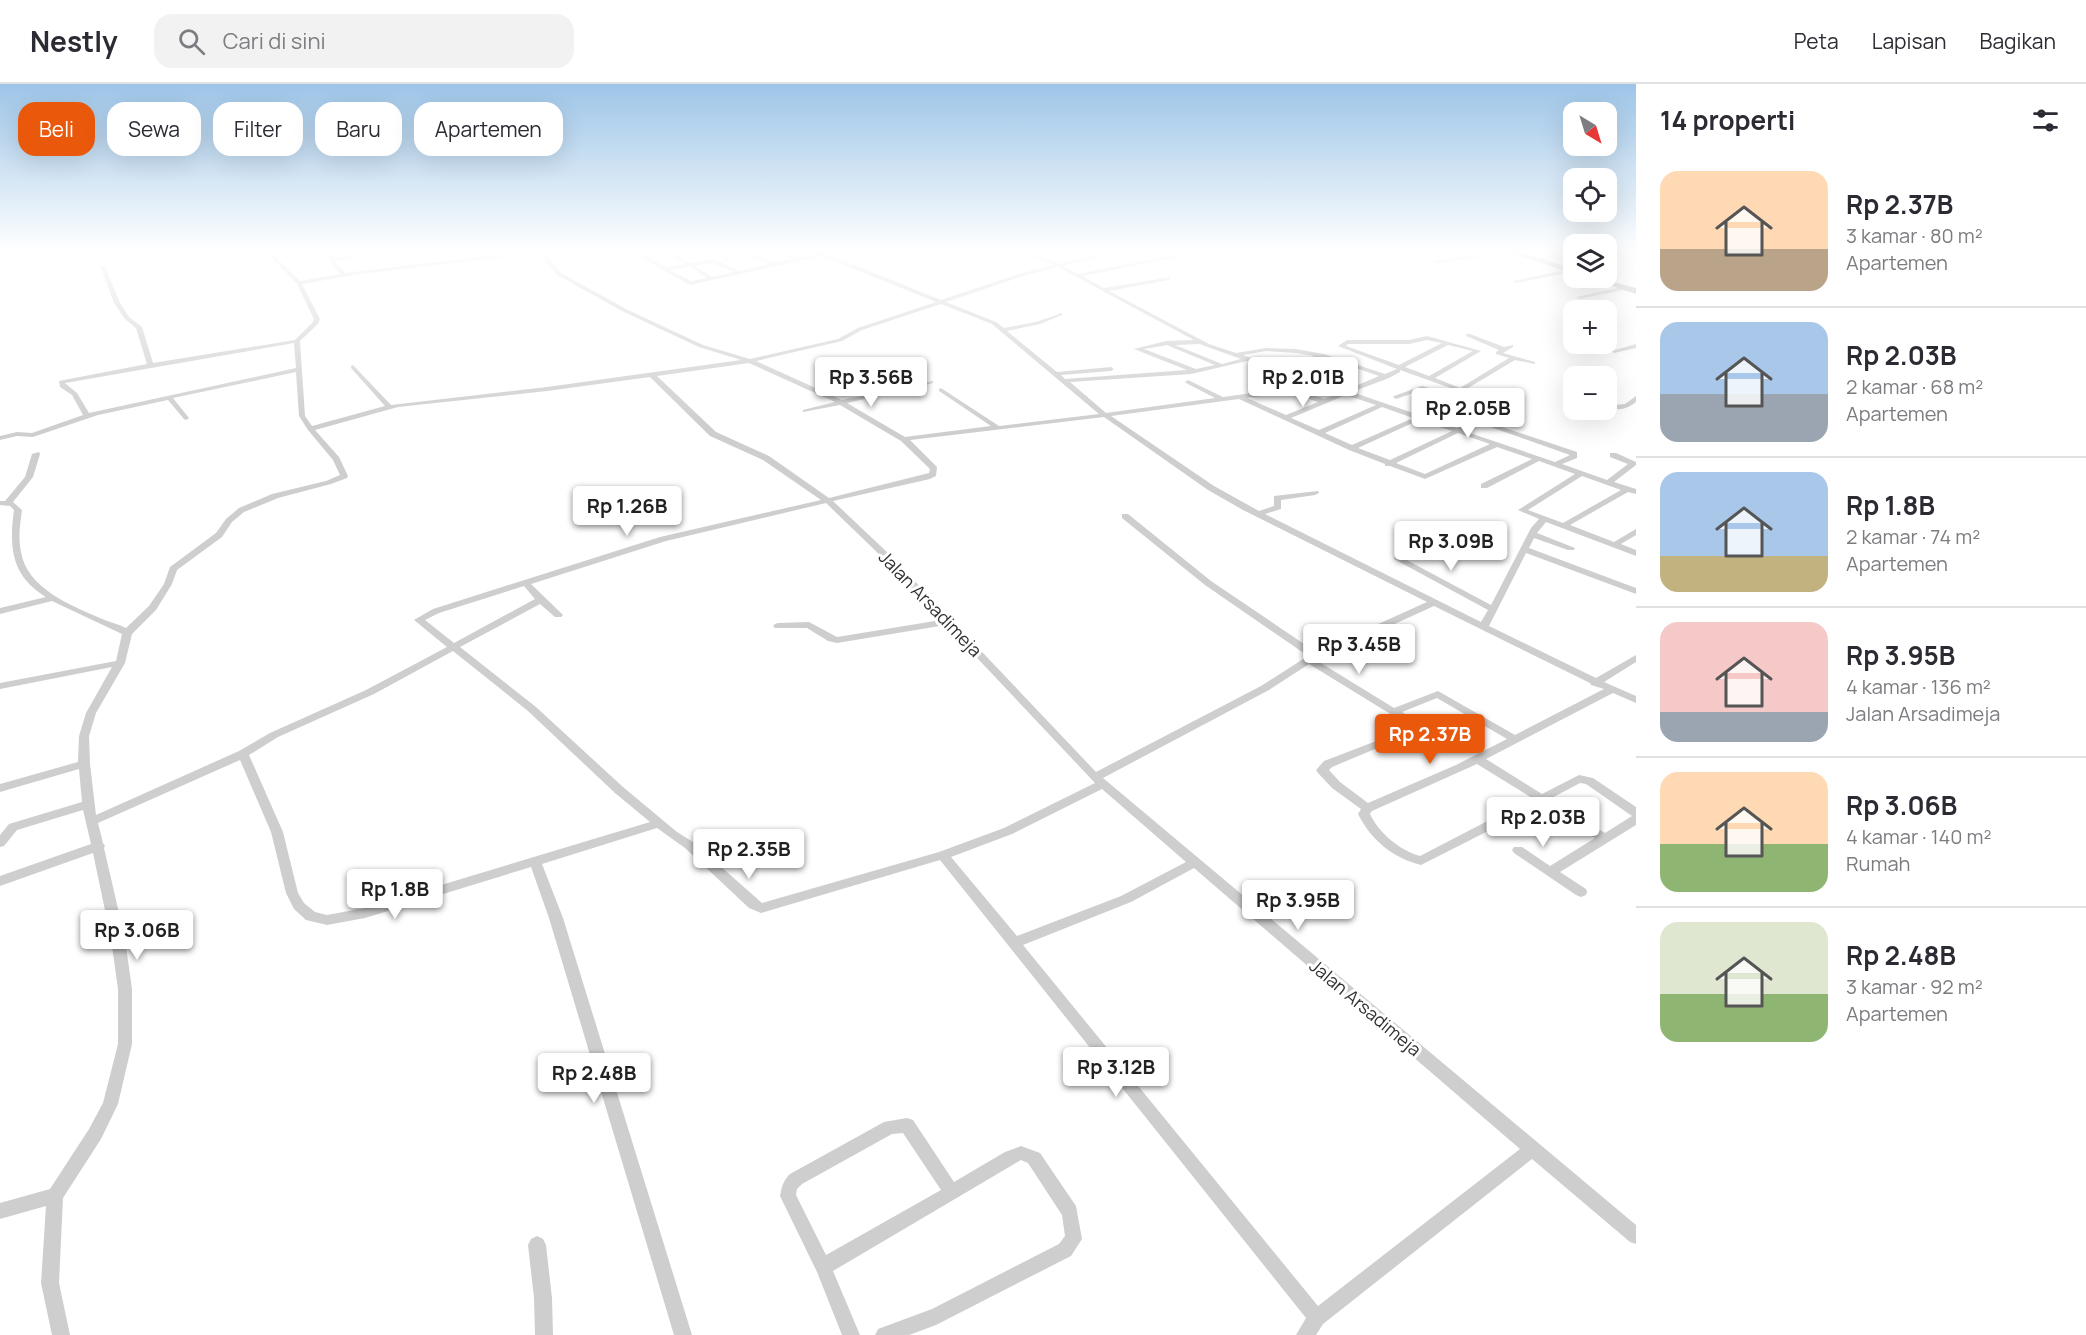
<!DOCTYPE html>
<html lang="id">
<meta charset="utf-8">
<style>
body{margin:0;font-family:Manrope,sans-serif;background:#f2f2f3;color:#2b2b33;height:100vh;display:flex;flex-direction:column;font-size:22px;white-space:nowrap}
*{box-sizing:border-box;margin:0}
p{font-size:20px;color:#7c7c81}
.icon{flex:none;width:33px;height:33px;fill:none;stroke:currentColor;stroke-width:2;stroke-linecap:round;stroke-linejoin:round}
.map{position:relative;flex:1;overflow:hidden}
.drawer{display:flex;flex-direction:column;background:#fff;width:450px}
.drawer>*{flex:none}
.hud{position:absolute;left:18px;top:18px;width:570px;height:54px;display:flex;gap:12px}
.needle{width:39px;rotate:142deg}
.controls{position:absolute;left:1563px;top:18px;display:grid;gap:12px}
.controls a{display:grid;place-items:center;width:54px;height:54px;border-radius:12px;background:#fff;box-shadow:0 6px 24px #0002;font-size:30px}
.price{position:absolute;translate:-50% -51px;padding:0 14px;border-radius:6px;background:#fff;color:#222;font-size:20px;line-height:39px;filter:drop-shadow(0 2px 3px #0008)}
.price::after{content:'';position:absolute;left:50%;top:36px;width:18px;height:14px;margin-left:-9px;background:inherit;clip-path:polygon(0 0,100% 0,50% 100%)}
.price.active{background:#ea580c;color:#fff}
ul{padding:0;list-style:none}
li{display:flex;align-items:center;gap:18px;height:150px;padding:0 24px}
li+li{border-top:2px solid #e1e1e2}
li span{display:grid;place-items:center;flex:none;width:168px;height:120px;border-radius:18px;color:#555}
li>.icon{margin-inline-start:auto}
span .icon{width:72px;height:72px;fill:#fffc;stroke-width:1}
li b{font-size:26px}
h2{display:flex;justify-content:space-between;align-items:center;height:72px;padding:0 24px;font-size:26px}
.tag{padding:0 21px;border-radius:18px;background:#fff;box-shadow:0 6px 24px #0002;font-size:21px;line-height:54px}
.tag.active{background:#ea580c;color:#fff}
header{display:flex;align-items:center;gap:36px;box-sizing:border-box;height:84px;padding:0 30px;background:#fff;border-bottom:2px solid #e1e1e2}
header strong{font-size:28px}
nav{display:flex;gap:33px;margin-inline-start:auto;font-size:21px}
.search{width:420px;height:54px;background:#f2f2f3;display:flex;align-items:center;gap:15px;box-sizing:border-box;padding:0 21px;border-radius:18px;color:#7c7c81;font-size:22px}
main{display:flex;flex:1;min-height:0}
.map>svg:first-child{display:block}
</style>
<header>
<strong>Nestly</strong>
<div class="search"><svg class="icon" aria-label="search" viewBox="0 0 24 24"><circle cx="10" cy="10" r="6"/><path d="M15 15l6 6"/></svg>Cari di sini</div>
<nav><a>Peta</a><a>Lapisan</a><a>Bagikan</a></nav>
</header>
<main>
<div class="map">
<svg width="1636" height="1251" viewBox="0 0 1636 1251">
<rect width="100%" height="100%" fill="#fff"/>
<g fill="none" stroke-linecap="round" stroke-linejoin="round">
<g fill="#cecece" fill-rule="evenodd">
<path d="M263 165H268L300 197 340 190 321 165H326L333 174 356 172V174L335 177 345 189 530 167 528 165H534L549 174 561 189 628 226 703 261 750 275 838 255 858 244 936 218 822 172 690 201 642 174V172H646L666 183 685 180 669 170 671 168 690 179 713 175 740 187 768 180 738 165H744L774 179 793 175 772 165H778L798 174 817 170 808 165H815L941 216 1022 189 1054 181 1017 165H1023L1059 180 1121 165H1130L1063 182 1078 190 1185 169 1187 171 1082 192 1104 204 1171 193 1169 196 1109 207 1209 260 1236 269 1266 264 1296 265 1324 270 1385 290 1397 285 1338 262 1347 256H1409L1427 252 1481 267 1435 294 1460 304 1509 274 1496 270V268L1499 266 1466 252V250H1470L1504 263 1513 261V263L1503 269 1535 278V280L1515 276 1463 307 1457 312V314L1453 315 1425 333 1457 344 1477 336H1481L1577 368V374L1562 380 1607 396 1628 380 1610 373V369H1616L1636 378V381L1614 398 1636 405V410L1628 408 1570 441 1614 458 1636 445V451L1621 460 1636 466V472L1546 438 1537 449 1575 464 1574 466H1568L1534 454 1529 464 1636 504V510L1526 469 1489 542 1596 594 1636 571V578L1604 598 1636 612V619L1613 609 1486 675 1542 710 1579 691 1593 694 1636 723V741L1560 788 1586 805 1587 808 1586 811 1581 813 1576 811 1514 769 1512 766 1514 763H1522L1550 782 1595 754 1541 720 1421 781C1393 774 1371 756 1358 730L1361 725 1332 704 1318 689 1316 686 1324 677 1379 656H1387L1388 658 1387 660 1332 683 1329 686 1340 698 1368 719 1456 681 1507 655 1437 614 1402 628 1445 656 1444 658H1436L1309 580 1269 606 1103 694 1636 1141V1160L1630 1158 1532 1075 1323 1240 1316 1251H1296L1306 1234 940 776 761 829 749 824 685 764 657 744 542 780 563 834 692 1251H674L549 834 531 783 365 834 327 841 306 836 294 825 286 809 271 748 240 676 98 739 103 759 105 762 104 764 125 855 132 905V960L118 1020 101 1055 63 1114 59 1199 70 1251H52L41 1199 46 1122 0 1135V1119L50 1105 89 1045 103 1019 118 960V905L111 855 93 769 0 802V792L91 760 83 726 17 746 4 762 0 763V751L9 740 82 718 79 685 0 708V700L78 678 79 652 86 629 112 583 0 605V599L116 577 122 550 52 517 0 530V524L46 513C11 492 9 463 14 426L10 422 0 421V417H5L25 393 32 370 39 368 40 370 33 393 13 418 22 426C20 440 18 454 21 468 27 504 70 521 100 534 109 538 118 540 126 544L149 522 164 500 170 483 216 449 226 435 239 424 272 410 326 397 340 391 333 376 308 346 299 332 296 288 173 314 189 334 186 336 184 335 168 316 98 331 33 353 17 352 0 356V352L17 348 32 349 83 331 72 311 60 303 59 297 147 280 136 244 125 235 114 219 100 181 105 182 120 219 129 233 142 243 153 279 295 256 313 238 314 235 297 200ZM534 169 545 176 557 191 624 228 699 263 741 276 547 303 391 321 353 281 351 282V284L385 322 312 342 305 332 300 257 318 240 320 235 302 200 360 190ZM712 179 734 188 712 193 694 182ZM689 182 707 194 691 197 670 186ZM1058 183 1194 256 1166 257 1134 265 1187 286 1065 295 1061 291 1111 287 1114 285 1111 283 1057 288 1007 247 1040 240 1062 231V229L1036 238 1004 244 996 238 946 218 1026 191ZM941 220 992 240 1099 330 999 342 941 304 939 305V307L991 342 905 353 847 319 933 299V297L842 316 756 277 842 257 862 246ZM1427 256 1442 259 1399 281 1346 262 1348 260H1409ZM294 259 296 284 89 329 77 309 65 299ZM1200 260 1205 262 1241 275 1222 280 1175 261ZM1168 261 1169 262 1215 281 1196 285 1144 265ZM1448 261 1473 267 1429 292 1405 283ZM1266 267 1296 269 1314 272 1282 285 1243 271ZM1321 274 1350 282 1315 296 1288 287ZM1247 277 1279 288 1263 296 1281 305 1223 313 1188 296 1185 298 1186 299 1215 314 1106 329 1070 298 1191 290ZM749 279 835 318 803 326V328L840 321 901 357 930 385 929 389 829 414 769 372 716 348 657 292ZM1356 284 1379 292 1346 306 1321 298ZM1400 286 1456 306 1451 310 1422 302 1394 312 1393 313 1396 315 1422 306 1447 313 1419 331 1352 308 1389 294 1400 288ZM1286 290 1340 309 1324 315 1271 296ZM650 293 710 352 763 376 821 416 660 453 433 525 414 536 447 563 366 606 270 649 239 667 96 731 90 680 89 652 96 629 125 579 132 550 156 526 172 500 177 486 222 453 232 438 244 428 278 414 331 400 347 394 348 392 339 373 315 346 398 323 547 307ZM1289 308 1318 318 1286 331 1247 314ZM1346 311 1376 321 1319 346 1291 334ZM1239 315 1349 366 1385 380V382H1390L1425 395 1497 363 1532 375 1481 400V404H1487L1539 377 1575 390 1518 426 1539 435 1531 444 1491 521 1401 473H1395L1394 475 1488 526 1481 538 1265 430 1281 425V416L1315 411 1319 409 1318 407 1274 412V422L1259 427 1214 402 1111 332ZM1382 323 1413 334 1352 361 1325 349ZM1104 333 1208 406 1243 426 1427 518 1316 568 1211 497 1128 430H1122V434L1205 501 1308 572 1261 602 1096 688 889 470 833 417 930 395 936 392 937 383 910 356ZM1419 336 1452 347 1390 376 1358 364ZM1479 339 1570 371 1555 378 1464 347ZM1458 349 1490 360 1425 390 1396 379ZM1582 392 1621 406 1563 439 1528 426ZM826 419 883 474 941 536 837 553 809 538 778 539 775 540 773 542 775 544H807L828 557 837 559 946 541 1095 699 1004 744 939 768 762 819 693 758 677 748 623 703 536 623 460 563 540 520 555 533H561L563 531 561 529 531 500 666 457ZM524 502 535 515 454 559 425 536 439 529ZM1434 522 1590 599 1591 601 1604 605 1515 651 1438 607 1394 624 1316 576ZM453 567 528 627 615 709 650 738 365 824 327 831 315 828 304 819 298 809 283 748 249 671 278 653 374 610ZM1477 680 1532 714 1420 772C1399 766 1379 749 1370 730L1372 727ZM1580 699 1586 700 1632 732 1605 749 1550 715ZM1102 705 1186 778 1121 812 1017 852 951 773 1012 750ZM1194 784 1520 1065 1318 1222 1023 861 1131 818Z"/>
<path d="M705 165H711L730 175 726 176Z"/>
<path d="M1509 166 1511 168 1437 179 1434 177Z"/>
<path d="M1570 185 1572 188 1516 199 1513 197Z"/>
<path d="M1626 202 1628 205 1579 215 1576 213Z"/>
<path d="M1636 260V264L1614 269 1611 267Z"/>
<path d="M1636 312V318C1629 324 1618 328 1610 323L1613 321 1625 320Z"/>
<path d="M907 1034 913 1036 954 1098 1005 1068 1021 1062 1040 1069 1076 1122 1082 1155 1071 1172 936 1241 909 1251H875L878 1245 932 1225 1059 1160 1065 1152 1062 1131 1028 1079 1021 1076 833 1187 860 1251H842L817 1188 780 1112C782 1102 783 1097 790 1090L884 1038ZM903 1049 941 1106 826 1171 796 1111 797 1105 802 1100 892 1050Z"/>
<path d="M537 1152 543 1155 546 1161 552 1214 553 1251H535L534 1214 528 1161 531 1155Z"/>
</g>
<g fill="#a9a9a9" fill-rule="evenodd">
<path d="M1499 165H1511L1574 185V190Z"/>
<path d="M1588 194H1599L1636 204V210Z"/>
</g>
</g>
<linearGradient id="sky" x2="0" y2="1"><stop stop-color="#9dc5e8"/><stop offset="0.49" stop-color="#fff"/><stop offset="1" stop-color="#fff" stop-opacity="0"/></linearGradient>
<rect width="1636" height="340" fill="url(#sky)"/>
<g text-anchor="middle" stroke-width="6" stroke-linejoin="round" paint-order="stroke">
<g font-size="18" fill="#313131" stroke="#fff">
<text transform="translate(930 520) rotate(46)" y="6">Jalan Arsadimeja</text>
<text transform="translate(1365 924) rotate(40)" y="6">Jalan Arsadimeja</text>
</g>
</g>
</svg>
<div class="controls">
<a><svg class="needle" viewBox="-14 -14 28 28"><path d="M0-13l5 13h-10z" fill="#e53935"/><path d="M0 13l5-13h-10z" fill="#7c7c81"/></svg></a>
<a><svg class="icon" aria-label="locate" viewBox="0 0 24 24"><circle cx="12" cy="12" r="6"/><path d="M12 2v4M12 18v4M2 12h4M18 12h4"/></svg></a>
<a><svg class="icon" aria-label="layers" viewBox="0 0 24 24"><path d="M12 4l9 5-9 5-9-5zM3 14l9 5 9-5"/></svg></a>
<a>+</a>
<a>−</a>
</div>
<b class="price" style="left:871px;top:324px">Rp 3.56B</b>
<b class="price" style="left:1303px;top:324px">Rp 2.01B</b>
<b class="price" style="left:1468px;top:355px">Rp 2.05B</b>
<b class="price" style="left:627px;top:453px">Rp 1.26B</b>
<b class="price" style="left:1451px;top:488px">Rp 3.09B</b>
<b class="price" style="left:1359px;top:591px">Rp 3.45B</b>
<b class="price active" style="left:1430px;top:681px">Rp 2.37B</b>
<b class="price" style="left:1543px;top:764px">Rp 2.03B</b>
<b class="price" style="left:749px;top:796px">Rp 2.35B</b>
<b class="price" style="left:395px;top:836px">Rp 1.8B</b>
<b class="price" style="left:1298px;top:847px">Rp 3.95B</b>
<b class="price" style="left:137px;top:877px">Rp 3.06B</b>
<b class="price" style="left:1116px;top:1014px">Rp 3.12B</b>
<b class="price" style="left:594px;top:1020px">Rp 2.48B</b>
<div class="hud">
<a class="tag active">Beli</a>
<a class="tag">Sewa</a>
<a class="tag">Filter</a>
<a class="tag">Baru</a>
<a class="tag">Apartemen</a>
</div>
</div>
<section class="drawer">
<h2>14 properti<svg class="icon" aria-label="filters" viewBox="0 0 24 24"><path d="M4 7h16M4 17h16"/><circle cx="9" cy="7" r="2"/><circle cx="15" cy="17" r="2"/></svg></h2>
<ul>
<li><span style="background:linear-gradient(#ffd9b3 65%,#b9a48a 0)"><svg class="icon" aria-label="home" viewBox="0 0 24 24"><path d="M3 11l9-7 9 7M6 9v11h12V9"/></svg></span><div><b>Rp 2.37B</b><p>3 kamar · 80 m²</p><p>Apartemen</p></div></li>
<li><span style="background:linear-gradient(#a9c7e8 60%,#9aa5b1 0)"><svg class="icon" aria-label="home" viewBox="0 0 24 24"><path d="M3 11l9-7 9 7M6 9v11h12V9"/></svg></span><div><b>Rp 2.03B</b><p>2 kamar · 68 m²</p><p>Apartemen</p></div></li>
<li><span style="background:linear-gradient(#a9c7e8 70%,#c2b280 0)"><svg class="icon" aria-label="home" viewBox="0 0 24 24"><path d="M3 11l9-7 9 7M6 9v11h12V9"/></svg></span><div><b>Rp 1.8B</b><p>2 kamar · 74 m²</p><p>Apartemen</p></div></li>
<li><span style="background:linear-gradient(#f6c9c9 75%,#9aa5b1 0)"><svg class="icon" aria-label="home" viewBox="0 0 24 24"><path d="M3 11l9-7 9 7M6 9v11h12V9"/></svg></span><div><b>Rp 3.95B</b><p>4 kamar · 136 m²</p><p>Jalan Arsadimeja</p></div></li>
<li><span style="background:linear-gradient(#ffd9b3 60%,#8fb573 0)"><svg class="icon" aria-label="home" viewBox="0 0 24 24"><path d="M3 11l9-7 9 7M6 9v11h12V9"/></svg></span><div><b>Rp 3.06B</b><p>4 kamar · 140 m²</p><p>Rumah</p></div></li>
<li><span style="background:linear-gradient(#dfe7d0 60%,#8fb573 0)"><svg class="icon" aria-label="home" viewBox="0 0 24 24"><path d="M3 11l9-7 9 7M6 9v11h12V9"/></svg></span><div><b>Rp 2.48B</b><p>3 kamar · 92 m²</p><p>Apartemen</p></div></li>
</ul>
</section>
</main>
